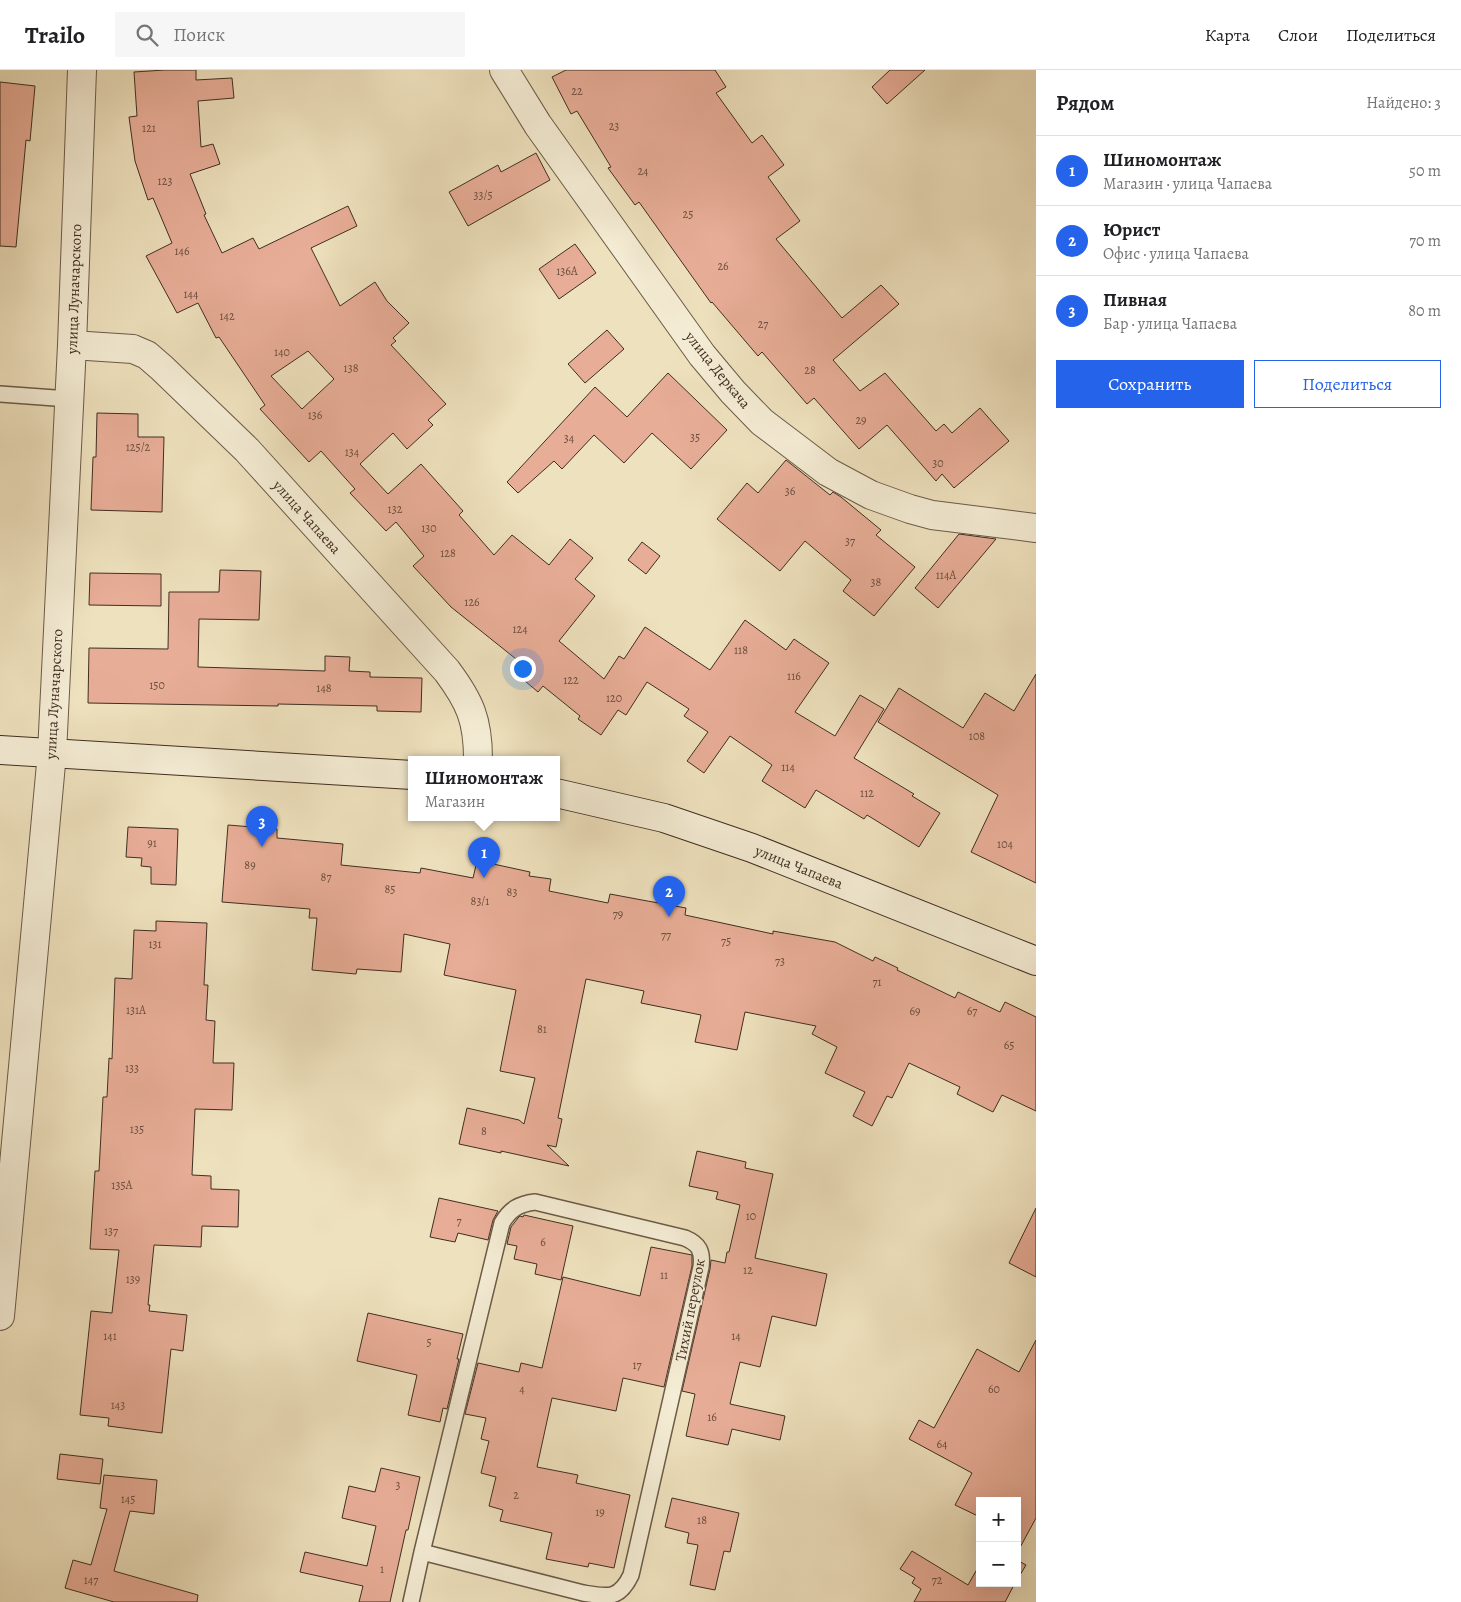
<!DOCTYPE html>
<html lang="ru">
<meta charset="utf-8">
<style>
body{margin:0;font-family:Alegreya,serif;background:#f6f6f6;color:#202124}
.controls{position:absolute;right:15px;bottom:15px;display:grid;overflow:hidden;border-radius:0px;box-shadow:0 5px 20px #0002}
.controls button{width:45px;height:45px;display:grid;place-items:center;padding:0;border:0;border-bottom:1px solid #e0e0e0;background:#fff;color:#202124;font:25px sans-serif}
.you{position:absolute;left:522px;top:598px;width:18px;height:18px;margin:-12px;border:4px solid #fff;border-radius:50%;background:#1a73e8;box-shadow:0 0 0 8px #1a73e833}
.badge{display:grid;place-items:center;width:32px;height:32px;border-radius:50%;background:#2563eb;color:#fff;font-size:16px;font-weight:700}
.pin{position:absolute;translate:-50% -41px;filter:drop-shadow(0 1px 2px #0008)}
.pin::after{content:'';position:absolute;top:26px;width:18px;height:15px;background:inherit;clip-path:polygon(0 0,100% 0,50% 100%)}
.popup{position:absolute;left:408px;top:686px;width:152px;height:65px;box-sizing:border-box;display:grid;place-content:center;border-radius:0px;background:#fff;filter:drop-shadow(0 1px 4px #0005);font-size:16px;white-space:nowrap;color:#757577}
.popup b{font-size:19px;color:#202124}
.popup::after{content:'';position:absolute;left:50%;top:100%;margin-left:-10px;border:10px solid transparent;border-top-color:#fff}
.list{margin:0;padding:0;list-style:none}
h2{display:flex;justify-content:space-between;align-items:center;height:65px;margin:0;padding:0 20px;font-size:21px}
h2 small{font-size:16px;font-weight:400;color:#757577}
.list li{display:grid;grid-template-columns:32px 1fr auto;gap:15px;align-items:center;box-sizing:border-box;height:70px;padding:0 20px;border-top:1px solid #e0e0e0}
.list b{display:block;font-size:19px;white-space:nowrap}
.list p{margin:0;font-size:16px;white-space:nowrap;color:#757577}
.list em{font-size:16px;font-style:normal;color:#757577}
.actions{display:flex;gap:10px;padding:15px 20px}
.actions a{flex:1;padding:11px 0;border:1px solid #2563eb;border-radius:0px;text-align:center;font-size:18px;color:#2563eb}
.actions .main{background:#2563eb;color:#fff}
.icon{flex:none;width:28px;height:28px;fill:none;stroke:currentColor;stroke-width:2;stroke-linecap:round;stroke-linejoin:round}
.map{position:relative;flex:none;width:1036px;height:1532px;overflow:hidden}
header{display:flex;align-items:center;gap:30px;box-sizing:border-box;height:70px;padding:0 25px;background:#fff;border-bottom:1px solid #e0e0e0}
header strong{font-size:24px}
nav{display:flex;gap:28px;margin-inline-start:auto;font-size:18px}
.search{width:350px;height:45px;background:#f6f6f6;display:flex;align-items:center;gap:12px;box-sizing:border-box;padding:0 18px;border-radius:0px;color:#757577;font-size:19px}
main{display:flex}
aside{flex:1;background:#fff}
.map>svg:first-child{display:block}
.building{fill:#e8ad97;stroke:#402e21;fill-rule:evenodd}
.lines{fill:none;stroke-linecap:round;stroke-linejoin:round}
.lane-casing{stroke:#6c5b48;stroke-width:18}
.street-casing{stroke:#6c5b48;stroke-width:30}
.secondary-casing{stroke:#402e21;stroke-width:30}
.lane{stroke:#f4ecd4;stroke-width:15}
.street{stroke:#f4ecd4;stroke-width:28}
.secondary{stroke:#f4ecd4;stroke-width:28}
.labels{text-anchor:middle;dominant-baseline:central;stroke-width:4;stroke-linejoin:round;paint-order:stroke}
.number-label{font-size:12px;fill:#6a4e3e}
.street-label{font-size:15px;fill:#402e21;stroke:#f4ecd4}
</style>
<header>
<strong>Trailo</strong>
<div class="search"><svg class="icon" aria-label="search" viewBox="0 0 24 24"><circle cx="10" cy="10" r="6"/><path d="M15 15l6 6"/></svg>Поиск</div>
<nav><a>Карта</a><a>Слои</a><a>Поделиться</a></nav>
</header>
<main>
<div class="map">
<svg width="1036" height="1532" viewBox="0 0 1036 1532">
<rect width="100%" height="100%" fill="#eee1bd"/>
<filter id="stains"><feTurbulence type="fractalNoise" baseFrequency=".004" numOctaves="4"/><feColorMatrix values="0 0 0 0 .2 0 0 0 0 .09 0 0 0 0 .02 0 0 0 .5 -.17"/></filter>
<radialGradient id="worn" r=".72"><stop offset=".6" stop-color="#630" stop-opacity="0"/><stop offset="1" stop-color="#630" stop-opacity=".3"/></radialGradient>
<!-- building -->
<path class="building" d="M165,0H196V10L232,8L234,28L198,31L201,77L213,74L220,94L190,104L206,144L204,145L222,183L253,168L259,179L348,136L357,156L311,178L340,236L375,212L387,231L409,253L393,268L396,271L391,275L446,334L428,350L433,355L407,379L393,363L360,394L388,424L421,394L463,441L459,445L494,485L512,465L549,495L570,469L593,488L575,509L595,526L559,571L604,609L619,586L624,589L645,557L710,600L745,550L786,580L794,569L829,593L795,642L835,666L860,625L884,639L854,688L914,724L912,726L940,743L919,777L867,745L864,749L816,720L805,738L762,711L772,695L730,666L704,703L687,691L708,662L684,646L689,639L647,612L626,645L618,640L601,665L578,649L580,646L543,616L538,622L519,606L526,597L451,537L413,496L424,486L396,452L386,461L350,423L355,419L321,381L309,392L260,339L265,335L219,267L216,268L198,233L177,243L146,186L172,173L153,128L148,130L135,91L129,47L137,46L134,2ZM308,281L334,309L302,339L271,306Z
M566,0H715L726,17L716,23L752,73L762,65L784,95L768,107L800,151L776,169L842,248L881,215L899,234L833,290L860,321L885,303L936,361L944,354L952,363L980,338L1009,371L954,418L942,404L936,411L887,355L859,379L814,328L807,334L762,282L758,286L712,232L711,233L639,132L635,135L608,98L611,97L577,41L571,44L552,7Z
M890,0H925L887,34L872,17Z
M0,12L35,16L30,71L26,70L16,177L0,176Z
M536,83L550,110L468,156L449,122L498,95L501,102Z
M575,174L596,203L559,229L539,199Z
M607,260L624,279L585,313L568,294Z
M668,303L727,360L691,399L652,363L624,393L594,365L562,399L554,391L518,423L507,412L595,317L627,347Z
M97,343L138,344V367H164L162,442L91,440L93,387H96Z
M786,390L830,425L833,422L841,427L881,460L876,465L915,497L874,546L843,521L851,510L805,471L780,501L717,449L747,413L758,423Z
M959,464L996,469L938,538L915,518Z
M642,472L660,486L646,504L628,490Z
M220,500L261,501L259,550L199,549L198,597L325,601V586L350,587L349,601L370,602V607L422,608L421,642L377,641V636L278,634V636L88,633L89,578L168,579L169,522H219Z
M90,503L161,504V536L89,535Z
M1036,604V813L971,782L998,725L878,652L899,618L963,658L985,623L1014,641Z
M228,755L277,759V768L343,774L341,795L420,803L421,798L473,808L477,791L498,795L530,802L529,806L551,809L549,821L608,833L610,824L642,830L686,838L685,845L773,864V861L835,872L873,891L875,887L898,898L897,900L955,928L958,922L1000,942L1005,932L1036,947V1041L1002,1025L993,1042L957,1024L960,1017L909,993L892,1028L887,1026L872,1056L853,1046L865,1022L825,1003L837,977L812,964L816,956L745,942L737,980L695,972L701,945L641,933L644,921L586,909L558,1048L562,1049L556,1077L547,1075L569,1096L501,1081V1083L459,1074L467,1038L519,1050L524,1054L535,1008L500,1001L516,920L444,905L450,874L404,864L401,902L357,899L356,904L312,900L317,848H309L310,839L222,832Z
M128,757L178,759L176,815L151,814V797L141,796L142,788L126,787Z
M156,851L207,853L204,915H208L206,950L215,951L213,993H234L232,1040L195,1039L192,1105L211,1106V1119L239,1120L238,1157L202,1156L201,1177L154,1175L148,1235H150L149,1241L187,1245L183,1281L171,1279L162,1363L108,1356L109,1348L80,1345L91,1241L112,1243L119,1180L90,1179L95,1101H99L103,1027H107L109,988L112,989L115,908L132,909L134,860L156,861Z
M697,1081L746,1092L745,1098L773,1104L755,1188L827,1204L816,1256L772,1246L760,1297L740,1292L730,1334L785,1346L780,1370L732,1359L728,1375L686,1366L695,1324L682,1321L710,1199L711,1190L725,1193L727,1182H729L740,1135L716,1129L718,1122L689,1116Z
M439,1128L498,1141L493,1150L488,1170L458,1163L455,1172L430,1167Z
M1036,1138V1207L1009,1193Z
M524,1145L573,1156L561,1210L535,1204L537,1194L514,1189L517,1176L507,1174L511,1157L518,1148L520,1146L523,1147Z
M651,1177L692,1185V1196L664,1317L623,1308L616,1341L552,1328L537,1397L578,1405L576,1413L630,1425L614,1498L589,1493L588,1497L546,1489L552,1463L500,1451L503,1440L489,1436L496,1407L481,1403L489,1371L481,1369L486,1348L465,1344L478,1293L519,1302L521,1293L542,1298L563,1207L640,1226Z
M368,1243L463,1264L457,1289H459L447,1339L443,1338L440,1352L408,1345L417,1305L357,1291Z
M1036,1270V1448L1017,1483V1431H980V1447L955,1435L972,1403L909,1369L919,1350L934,1358L977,1279L1019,1302Z
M60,1384L103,1389L100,1414L57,1409Z
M381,1398L420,1407L408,1460H406L390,1532H359L363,1516L300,1502L305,1482L367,1496L376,1456L342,1448L349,1416L375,1422Z
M104,1405L157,1410L154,1444L130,1441L114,1501L198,1525L197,1532H114L65,1518L73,1490L91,1495L107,1439L100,1438Z
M672,1428L739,1443L730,1482L724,1481L715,1520L690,1515L698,1475L687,1473L689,1463L665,1457Z
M912,1481L968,1515L980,1494V1513H1015L1005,1532H914L921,1519L912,1513L915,1508L900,1499Z
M1017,1490L1026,1495L1017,1510Z"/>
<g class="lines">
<!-- lane casing -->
<g class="lane-casing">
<path id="lane" d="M0,324L69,329
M411,1532L422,1482L502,1153C510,1139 519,1134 535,1132L685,1168C699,1174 703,1181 701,1197L631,1505C619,1530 608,1527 583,1523L422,1482"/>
</g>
<!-- street casing -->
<g class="street-casing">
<path id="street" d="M504,0L538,55L702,285L733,322L762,352L828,402L871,425L910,439L932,445L1036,458
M72,275L133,279L147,285L162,298L247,380L447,601C470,632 478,650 478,689
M0,1246L52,683L72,275L82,0"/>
</g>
<!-- secondary casing -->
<g class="secondary-casing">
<path id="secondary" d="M0,680L412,705
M556,723L664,748L752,778L1036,891"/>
</g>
<!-- lane -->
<use href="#lane" class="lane"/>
<!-- street -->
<use href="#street" class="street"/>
<!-- secondary -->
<use href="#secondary" class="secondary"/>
</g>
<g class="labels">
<!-- number labels -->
<g class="number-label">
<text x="577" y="21">22</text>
<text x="614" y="56">23</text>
<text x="149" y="58">121</text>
<text x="643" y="101">24</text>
<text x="165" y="111">123</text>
<text x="483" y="125">33/5</text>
<text x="688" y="144">25</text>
<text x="182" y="181">146</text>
<text x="723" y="196">26</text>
<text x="567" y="201">136А</text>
<text x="191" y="224">144</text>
<text x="227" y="246">142</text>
<text x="763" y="254">27</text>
<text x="282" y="282">140</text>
<text x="351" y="298">138</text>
<text x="810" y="300">28</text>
<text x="315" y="345">136</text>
<text x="861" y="350">29</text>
<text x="695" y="367">35</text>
<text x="569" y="368">34</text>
<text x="138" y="377">125/2</text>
<text x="352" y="382">134</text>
<text x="938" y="393">30</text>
<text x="790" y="421">36</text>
<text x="395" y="439">132</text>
<text x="429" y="458">130</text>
<text x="850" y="471">37</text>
<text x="448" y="483">128</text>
<text x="946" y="505">114А</text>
<text x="876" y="512">38</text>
<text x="472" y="532">126</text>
<text x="520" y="559">124</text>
<text x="741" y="580">118</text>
<text x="794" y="606">116</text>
<text x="571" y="610">122</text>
<text x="157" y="615">150</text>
<text x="324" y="618">148</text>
<text x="614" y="628">120</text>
<text x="977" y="666">108</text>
<text x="788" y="697">114</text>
<text x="867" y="723">112</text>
<text x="152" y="773">91</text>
<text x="1005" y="774">104</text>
<text x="250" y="795">89</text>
<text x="326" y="807">87</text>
<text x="390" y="819">85</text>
<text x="512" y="822">83</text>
<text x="480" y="831">83/1</text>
<text x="618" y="844">79</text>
<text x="666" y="865">77</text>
<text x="726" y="871">75</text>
<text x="155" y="874">131</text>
<text x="780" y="891">73</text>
<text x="877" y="912">71</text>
<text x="136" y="940">131А</text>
<text x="915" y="941">69</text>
<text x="972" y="941">67</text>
<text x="542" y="959">81</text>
<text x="1009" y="975">65</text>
<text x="132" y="998">133</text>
<text x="137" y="1059">135</text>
<text x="484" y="1061">8</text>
<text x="122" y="1115">135А</text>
<text x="751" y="1146">10</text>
<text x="459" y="1151">7</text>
<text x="111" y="1161">137</text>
<text x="543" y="1172">6</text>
<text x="748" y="1200">12</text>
<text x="664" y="1205">11</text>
<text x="133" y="1209">139</text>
<text x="110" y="1266">141</text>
<text x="736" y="1266">14</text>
<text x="429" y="1272">5</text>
<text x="637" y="1295">17</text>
<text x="522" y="1319">4</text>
<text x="994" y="1319">60</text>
<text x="118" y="1335">143</text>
<text x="712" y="1347">16</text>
<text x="942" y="1374">64</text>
<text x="398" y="1415">3</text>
<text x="516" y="1425">2</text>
<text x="128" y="1429">145</text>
<text x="600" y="1442">19</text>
<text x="702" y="1450">18</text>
<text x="382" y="1499">1</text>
<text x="91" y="1510">147</text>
<text x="937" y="1510">72</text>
</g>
<!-- street labels -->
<g class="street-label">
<text transform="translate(74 219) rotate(-88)">улица Луначарского</text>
<text transform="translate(718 300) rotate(51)">улица Деркача</text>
<text transform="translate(307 447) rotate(48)">улица Чапаева</text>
<text transform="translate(54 624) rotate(-87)">улица Луначарского</text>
<text transform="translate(799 797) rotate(22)">улица Чапаева</text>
<text transform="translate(690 1240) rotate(-79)">Тихий переулок</text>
</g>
</g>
<rect width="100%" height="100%" filter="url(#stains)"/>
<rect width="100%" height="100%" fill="url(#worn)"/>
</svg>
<div class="controls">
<button>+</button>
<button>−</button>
</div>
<div class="you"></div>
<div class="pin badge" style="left:484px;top:808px">1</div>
<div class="popup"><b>Шиномонтаж</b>Магазин</div>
<div class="pin badge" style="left:669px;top:847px">2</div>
<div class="pin badge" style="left:262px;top:777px">3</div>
</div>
<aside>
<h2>Рядом<small>Найдено: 3</small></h2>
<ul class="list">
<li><span class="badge">1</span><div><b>Шиномонтаж</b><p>Магазин · улица Чапаева</p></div><em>50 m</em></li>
<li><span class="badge">2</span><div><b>Юрист</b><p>Офис · улица Чапаева</p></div><em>70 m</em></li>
<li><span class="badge">3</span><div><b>Пивная</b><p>Бар · улица Чапаева</p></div><em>80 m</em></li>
</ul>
<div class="actions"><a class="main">Сохранить</a><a>Поделиться</a></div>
</aside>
</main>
